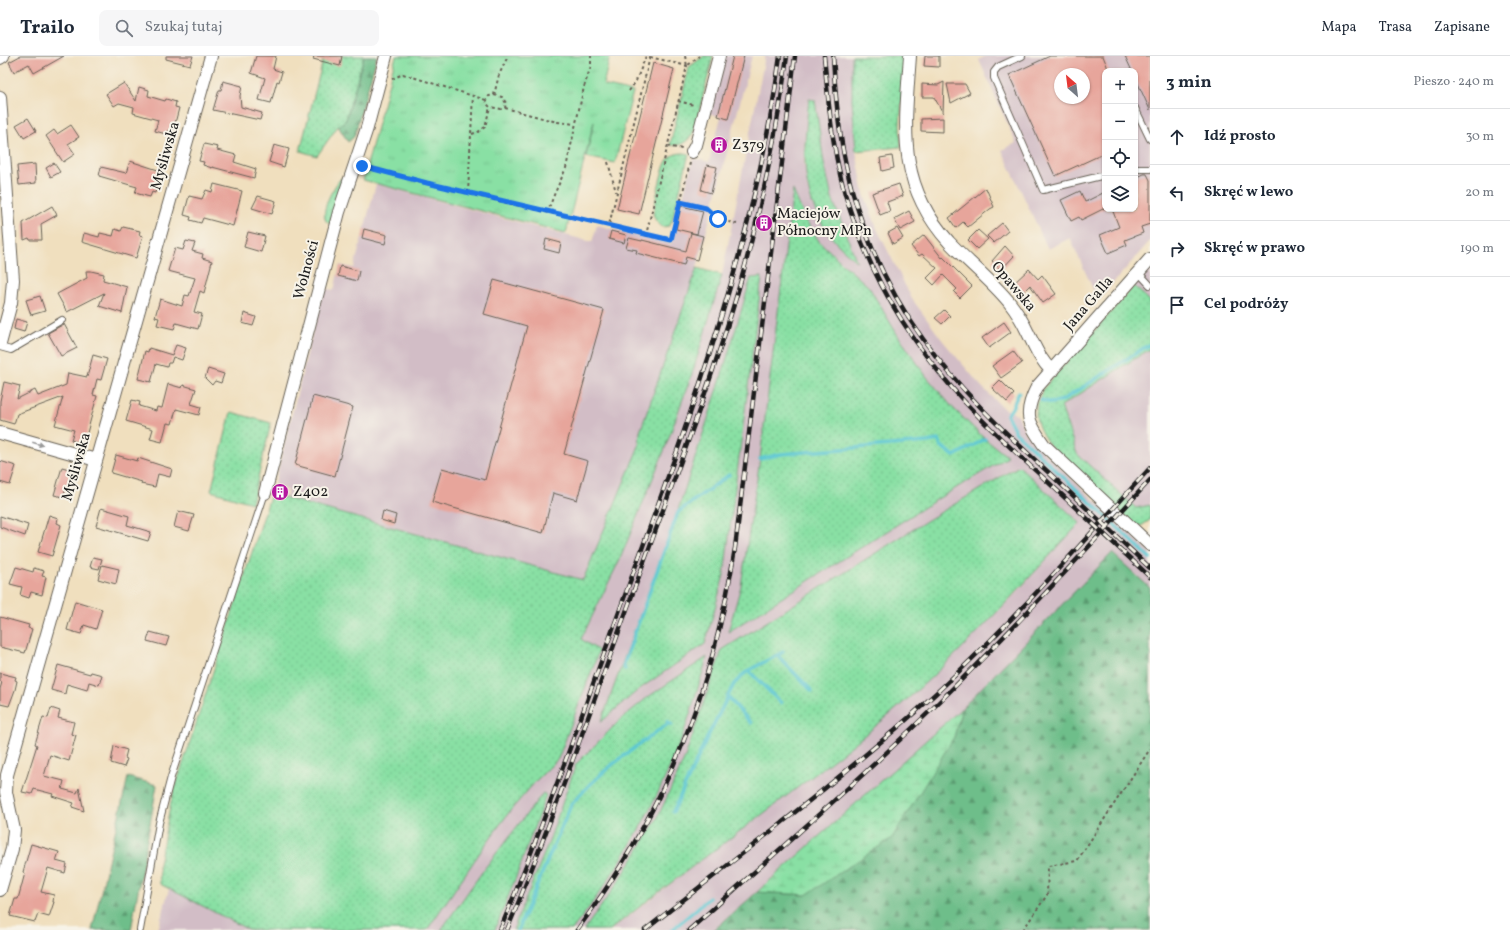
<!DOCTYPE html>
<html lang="pl">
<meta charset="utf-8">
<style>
body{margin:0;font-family:Vollkorn,serif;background:#f6f6f7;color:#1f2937}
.controls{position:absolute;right:12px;top:12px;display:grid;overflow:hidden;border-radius:8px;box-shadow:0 1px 3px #0004}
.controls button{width:36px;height:36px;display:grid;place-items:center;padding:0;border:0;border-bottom:1px solid #e0e1e3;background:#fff;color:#1f2937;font:20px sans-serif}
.compass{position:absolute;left:1054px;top:12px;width:36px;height:36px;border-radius:50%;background:#fff;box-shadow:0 1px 3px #0004;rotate:332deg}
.stop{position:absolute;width:12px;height:12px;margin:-9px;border:3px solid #1a73e8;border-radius:50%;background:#fff}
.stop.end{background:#1a73e8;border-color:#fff;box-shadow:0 1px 4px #0008}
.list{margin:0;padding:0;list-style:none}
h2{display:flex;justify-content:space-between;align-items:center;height:52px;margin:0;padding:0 16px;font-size:17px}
h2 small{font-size:13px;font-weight:400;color:#747a83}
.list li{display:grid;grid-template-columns:26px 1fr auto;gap:12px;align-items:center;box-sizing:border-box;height:56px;padding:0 16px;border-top:1px solid #e0e1e3}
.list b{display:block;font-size:15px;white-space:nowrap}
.list em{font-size:13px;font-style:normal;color:#747a83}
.icon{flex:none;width:22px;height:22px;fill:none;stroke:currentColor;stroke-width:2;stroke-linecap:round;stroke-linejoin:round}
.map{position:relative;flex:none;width:1150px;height:874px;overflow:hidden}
header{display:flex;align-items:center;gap:24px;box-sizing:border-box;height:56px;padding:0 20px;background:#fff;border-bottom:1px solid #e0e1e3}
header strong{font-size:19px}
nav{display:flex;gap:22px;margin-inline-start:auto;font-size:14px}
.search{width:280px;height:36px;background:#f6f6f7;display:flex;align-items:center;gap:10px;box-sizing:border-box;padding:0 14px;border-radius:8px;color:#747a83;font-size:15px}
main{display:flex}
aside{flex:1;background:#fff}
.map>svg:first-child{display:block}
.industrial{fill:#d2bdc6;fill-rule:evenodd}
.grass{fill:url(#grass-dots);stroke:#527e60}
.forest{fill:url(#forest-firs);stroke:#456d53}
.wetland{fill:url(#wetland-marsh);stroke:#527e60}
.park{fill:url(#park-tufts);stroke:#527e60}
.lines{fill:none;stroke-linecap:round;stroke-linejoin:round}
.stream{stroke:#5bc7d3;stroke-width:3.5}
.building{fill:#e7a59b;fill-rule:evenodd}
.service-casing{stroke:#666055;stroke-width:8}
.minor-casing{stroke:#666055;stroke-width:14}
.path{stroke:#666055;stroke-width:2;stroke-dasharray:3 3;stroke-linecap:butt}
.service{stroke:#fff;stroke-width:6}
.minor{stroke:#fff;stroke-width:12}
.rail-casing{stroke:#1c1c1c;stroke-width:4.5}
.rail{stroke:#f7f3e8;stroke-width:3;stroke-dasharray:9;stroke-linecap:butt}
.oneway{fill:#999}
.route{stroke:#1a73e8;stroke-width:5}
.labels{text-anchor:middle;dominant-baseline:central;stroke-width:4;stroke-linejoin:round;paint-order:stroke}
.poi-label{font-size:15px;fill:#1c1c1c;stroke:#f7f3e8;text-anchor:start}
.street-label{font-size:15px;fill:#1c1c1c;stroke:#f7f3e8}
</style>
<header>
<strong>Trailo</strong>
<div class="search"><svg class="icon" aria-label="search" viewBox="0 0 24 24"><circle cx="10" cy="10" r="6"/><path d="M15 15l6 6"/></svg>Szukaj tutaj</div>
<nav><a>Mapa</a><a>Trasa</a><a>Zapisane</a></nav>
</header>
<main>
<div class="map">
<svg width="1150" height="874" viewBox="0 0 1150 874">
<defs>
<pattern id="grass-dots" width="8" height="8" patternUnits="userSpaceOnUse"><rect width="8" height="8" fill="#89e0a4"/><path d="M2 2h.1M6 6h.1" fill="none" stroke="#76c08d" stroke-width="1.8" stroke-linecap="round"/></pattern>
<pattern id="forest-firs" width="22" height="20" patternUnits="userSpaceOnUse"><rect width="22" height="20" fill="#6ebe8a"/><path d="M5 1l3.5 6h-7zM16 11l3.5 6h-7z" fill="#5a9a70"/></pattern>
<pattern id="wetland-marsh" width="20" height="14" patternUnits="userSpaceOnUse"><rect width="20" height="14" fill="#89e0a4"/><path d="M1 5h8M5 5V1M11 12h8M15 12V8" fill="none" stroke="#76c08d"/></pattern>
<pattern id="park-tufts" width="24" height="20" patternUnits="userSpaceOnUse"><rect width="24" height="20" fill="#89e0a4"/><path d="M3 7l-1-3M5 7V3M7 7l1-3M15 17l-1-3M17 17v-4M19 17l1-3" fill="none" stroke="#76c08d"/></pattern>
</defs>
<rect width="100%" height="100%" fill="#f7f3e8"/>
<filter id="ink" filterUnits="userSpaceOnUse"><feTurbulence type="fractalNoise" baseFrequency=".025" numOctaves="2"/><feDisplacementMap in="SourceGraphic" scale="8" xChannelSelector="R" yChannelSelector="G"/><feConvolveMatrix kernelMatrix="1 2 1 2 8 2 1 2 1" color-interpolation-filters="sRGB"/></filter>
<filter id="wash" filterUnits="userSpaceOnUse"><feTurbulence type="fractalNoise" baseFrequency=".012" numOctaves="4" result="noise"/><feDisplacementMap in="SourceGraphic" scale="16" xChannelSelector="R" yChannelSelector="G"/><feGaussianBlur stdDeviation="0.9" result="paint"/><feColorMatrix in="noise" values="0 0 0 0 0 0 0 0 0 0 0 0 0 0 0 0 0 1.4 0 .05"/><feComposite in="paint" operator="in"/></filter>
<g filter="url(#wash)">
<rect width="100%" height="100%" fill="#f0dfbe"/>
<!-- industrial -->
<path class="industrial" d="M722,0H752L697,212L640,376L639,390L583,524L286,442L288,434L274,430L322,238L328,233L334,234L340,209L354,212L376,128L592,186L597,169L671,188L693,102L709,106L721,61L708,57Z
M765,0H852V45L856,95L864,138L878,175L912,243L943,285L981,330L1003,352L1018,359L1025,376L1033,386L1150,496V532L1112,497L962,652L714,874H611L889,659L952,602L1017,536L1079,468L1018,410L928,464L722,594L684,704L656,765L621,822L584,874H572L608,824L632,786L651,751L684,675L707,601L621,663L576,708L548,788L513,874H495L516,821L545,739L518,769L458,849L442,874H427L485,789L510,755L535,726L558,703L581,583L620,503L664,395L693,315L722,219ZM809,43L815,44L824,107L832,142L856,205L840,191L829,178L817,160L808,134L804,107L805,78ZM793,135L806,165L819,185L843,208L897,278L926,320L953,352L985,383L1008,401L936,444L728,575L741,530L760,403ZM762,221L724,519L705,588L638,634L601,665L677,457L717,335L751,222Z
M986,0H1150V185L1098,244L1070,182L1048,193L1002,94L1016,87L979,4ZM1105,15H1135V153H1105ZM1060,18H1084V42H1060Z
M1150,211V245L1134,230Z
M1150,293V449L1136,452L1077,398L1061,349Z
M169,833L249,874H158Z"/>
<!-- grass -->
<path class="grass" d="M324,0H364L346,64L338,70L317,100L300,95Z
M704,0H713L712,5L694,75C689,85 681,91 670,89L689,11Z
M852,0H905L900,69L901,91L856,95L852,45Z
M809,43L815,44L824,107L832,142L857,206C847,197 837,189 829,178C798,137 804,90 809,43Z
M684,97L689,98L672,165L669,170L662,171L656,165L653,158C656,145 661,111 669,102C673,98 679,97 684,97Z
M342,121V122L330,168L326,165C320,153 334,130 342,121Z
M793,134L806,165L819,185L843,208L869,231L897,278L926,320L953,352L985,383L1008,401L936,444L728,576L741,530L760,403Z
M697,212L722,219L693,315L664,395L620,503L581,583L599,595L558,703L535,726L510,755L485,789L427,874H249L160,828L159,808L172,741L271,438L583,524L639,390L640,376Z
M762,221L724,519L705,588L638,634L601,666L677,457L717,335L751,222Z
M1134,230L1150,245V293L1061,350L1077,398L1136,452L1150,449V464L1141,470L1134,468L1050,390C1035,369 1031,356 1044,332Z
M231,356L271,367L252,447L211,435Z
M1019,410L1080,467C1018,534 957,602 888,660C798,735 702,801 610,874H584L621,822L656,765L684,704L722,594L928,464Z
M707,601C700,625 693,649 685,673C659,745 619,814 572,874H513L548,788L576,708L621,663L648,641Z
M543,737L546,739L516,821L495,874H441L485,812Z"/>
<!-- forest -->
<path class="forest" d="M364,0H377L354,81L348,86L338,70L346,64Z
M1112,497L1150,532V874H714L757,836L806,839L954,681L962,652Z
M128,721L157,729L131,874H92Z"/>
<!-- wetland -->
<path class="wetland" d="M962,652L954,681L892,782L806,839L757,836Z"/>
<!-- park -->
<path class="park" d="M396,0H610L603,29L633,36L615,107L586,101L594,66L566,177L363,124Z"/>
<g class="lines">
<!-- stream -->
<path class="stream" d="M1019,336L1012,352L1007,359L1016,377L1150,502
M1041,344L1052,347L1063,344L1150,288
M760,403L781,398L927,386L938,384L941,390L954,400L985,383
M777,599L812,635
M625,613L623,610L678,456L729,419
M749,615L781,647
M727,640L751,667
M667,665L672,669
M673,756L706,684L734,628L744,618L753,612L783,596
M518,874L571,749C599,715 633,693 669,667
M672,874L709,842"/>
</g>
<g id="blocks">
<!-- building -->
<path class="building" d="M20,0H64L34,17L29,8L14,16L9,6Z
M166,0H193L190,9L166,3Z
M256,0H276L273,13L282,16L279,26L277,25L271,47L259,44L265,22L251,17Z
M314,0H342L340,10L313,3Z
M733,0H744L728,63L718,60Z
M925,0H939V11L924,10Z
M1050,0H1103L1109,15H1105V97L1055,120L1009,19ZM1060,18H1084V42H1060Z
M1125,0H1150V54L1135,21V15H1132Z
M653,7L674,13L639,158L617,153Z
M223,25L242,30L240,40L241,51L262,57L260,64L213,54L219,34H221Z
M944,26L943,57L934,41H922V28L938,29Z
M124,27L136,45L139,31L149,34L148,40L165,45L166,43L176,46L175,51L179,52L173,75L168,74L166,78L155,75L158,64L133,57L134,51L119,47L114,50L106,38Z
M947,28H965L970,37L951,47Z
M28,62L36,75L24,82L16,69Z
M943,62V76L921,75V63Z
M71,69L79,81L68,88L75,98L63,106L46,80L54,74L57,78Z
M715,83L726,86L723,96L713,93Z
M204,88L218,91L217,94L236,99L234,106L256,113L254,122L212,111V112L203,109L204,106L199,105Z
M274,89L289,93L284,111L269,106Z
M892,100L894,112L882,115L880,102Z
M130,105L161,115L155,137L152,136L150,141L135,137L137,131L99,120L101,111L126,117Z
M54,107L60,116L51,121L46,112Z
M35,108L36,127L19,129L17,110Z
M707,109L717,111L711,137L701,134Z
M1144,118H1147L1150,124V168L1141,171L1143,177L1125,184L1127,189L1108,197L1100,179L1119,171L1112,153H1135V122Z
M214,128L242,135L233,170L203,162L201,167L190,164L191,161L184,159L189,140L202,143L206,134L212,136Z
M899,128L903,140L887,146L890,155L880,159L872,137Z
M986,132L994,151L990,153L968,171L963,166L956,172L949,162Z
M1080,135L1085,146L1105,136V152L1081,164L1079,161L1071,165L1061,144Z
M258,140L276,145L272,158L252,152Z
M52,150L57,159L41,168L42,184H30L29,182L24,184L23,167Z
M681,150L703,155L697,178L676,173Z
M909,155L915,166L900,174L894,163Z
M1002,167L1008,175L994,187L987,180Z
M123,171L140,175L139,179L143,180L136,202L82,186L84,177L99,181L100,177L113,180L115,173L121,175Z
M897,172L903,182L893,188L888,177Z
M364,173L387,179L385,188L362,182Z
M978,174L988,183L977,193L968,184Z
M611,175L626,179L624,187L609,183Z
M248,176L265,180L261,196L244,191Z
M691,177L703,180L697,204L686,201L684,209L636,197L637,194L626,192L629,182L642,185V184L686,195Z
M924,179L942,202L943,201L972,230L960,242L954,236L957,233L943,219L934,229L927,222L937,212L922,198L919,200L911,190Z
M546,183L561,187L559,197L544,193Z
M186,185L195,187L192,195L203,198L202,202L212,205L204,237L200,235L194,256L202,258L198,273L176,267L174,273L157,269L159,262L155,261L160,243L182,250L185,239L189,240L195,222L168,215L175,192L183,194Z
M1005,190L1014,200L1001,214L992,205Z
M340,210L359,215L357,225L338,220Z
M1029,213L1038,223L1042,219L1056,238L1043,247L1030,229L1021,238L1013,228Z
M86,215H91L104,218L103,224L127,231L122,257L99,250L104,237L67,256L57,238L87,222Z
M494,224L604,254L564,398L588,405L577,444L553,437L543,477L432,446L442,412L485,424L490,405L527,270L484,258Z
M40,240L45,255L31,259L26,244Z
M944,254L950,260L942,268L935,262Z
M244,257L256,261L253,270L242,267Z
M16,263L27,266L24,276L14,273Z
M1004,266L1011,276L989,292L982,282Z
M64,268L77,292L61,300L48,277Z
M176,289L186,292L182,304L173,301L171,307H168L167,311L156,308L151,326L138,323L145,295L148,296L149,292L172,299Z
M1013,295L1022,307L1001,322L992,310Z
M93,299L107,303L101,324L97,323L93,339L97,340L84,388L71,384L74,374L55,369L63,341L17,358L14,368L0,364V345L4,326L20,330L17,343L35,334L38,340L66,329L68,317L87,321Z
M208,313L224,318L221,327L215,325L212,329L205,322Z
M1000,324L1014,338L1007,346L992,332Z
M168,328L182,332L183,329L196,333L191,348L201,351L199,359L176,353L172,368L167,367L162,386L150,383L153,373L126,365L132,344L140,346L139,350L156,355L157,351L162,352Z
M313,340L353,351L335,420L295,409Z
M116,399L137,405L138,402L172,413L170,421L158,418L155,431L141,428L142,426L111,417Z
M0,405L16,410L10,429L0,426Z
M62,411L76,415L71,434L66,433L63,441L54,439Z
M101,452L129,460L127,469L151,476L148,485L96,470Z
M178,455L194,459L189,475L174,471Z
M383,455L396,459L394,468L381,464Z
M49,459L58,462L57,467L61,469L52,500L38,496Z
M0,460L28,469L25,480L0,471Z
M93,501L102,503L99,513L90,511Z
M102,509L119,513L116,528L98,523Z
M16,511L33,516L34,512L44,515L42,520L46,521L42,539L31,536L29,542L20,539L22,531L10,528Z
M75,545L102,553L96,573L84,569L81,578L67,574Z
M0,561L29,569L28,572L32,573L25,597L0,591Z
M150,576L169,581L166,590L147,585Z
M58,609L90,618L91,616L102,619L99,629L89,626L87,634L67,628L65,638L51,634Z
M0,617L16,621L15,624L17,625L15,634L9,650L0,648V633L2,626L0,625Z
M51,652L60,655L58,662L74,666L71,678L76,679L69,705L50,699L44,720L64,725L62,733L77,737L79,732L84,755L72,751L74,747L52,740L53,738L34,733L32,738L22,736L37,689L35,688L43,661L48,662Z
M114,690L127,694L125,702L127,703L124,711L111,707Z
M31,788L59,796L56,805L67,808L65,817L48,812L41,836L54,839L53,846H54L49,861L38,858L35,866L10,860L15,843H18L25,817L23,816Z"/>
</g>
</g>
<g filter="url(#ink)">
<use href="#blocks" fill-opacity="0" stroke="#666055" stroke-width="1"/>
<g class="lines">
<!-- service casing -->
<g class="service-casing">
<path id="service" d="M1022,0L998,11L994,16V22L1043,134L1105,119
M1135,52L1150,83
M1135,113H1150
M1138,216L1150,229
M0,291L11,294L62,264
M140,874L159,767L171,721L265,437"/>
</g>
<!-- minor casing -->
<g class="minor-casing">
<path id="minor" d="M910,0C905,72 896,127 949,186C968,206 991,224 1009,246C1016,255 1023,266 1028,277C1035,291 1040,304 1052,315
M0,2L3,0
M0,41L13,224L11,247L0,288
M692,96L696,89L719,0
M1150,203L1037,331C1023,358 1028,366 1044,389L1150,489
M0,377L96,404
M265,437L339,156L367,72L386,0
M0,834L12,793L14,774L6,736L7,719L211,0"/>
</g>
<!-- path -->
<path class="path" d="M685,0L687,10L699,0
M650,1L687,10L646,179L609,169Z
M392,23L403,18L486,44
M629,35L636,25L646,0
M494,39L502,41L506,47L505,52L501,53L490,51L487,48L486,44L489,40Z
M494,39L499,19L508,0
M678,45L694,49
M505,52L557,66L575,68
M472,78L478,76L485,71L490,51
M667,90L682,93
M608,106L616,136
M365,110C446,133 527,152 609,169
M468,137L473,39
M680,146L706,152L717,163L737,168
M547,157L554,139L566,112L584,31L591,10V0
M646,179L671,184L690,107
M1023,874L1047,839L1048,810L1077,805L1150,693"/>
<!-- service -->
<use href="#service" class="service"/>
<!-- minor -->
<use href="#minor" class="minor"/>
<!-- rail casing -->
<g class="rail-casing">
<path id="rail" d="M824,0C829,52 833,104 850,154C871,220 908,281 953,333C982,366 1015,396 1047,425C1081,457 1116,489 1150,521
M833,0C836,51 841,102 857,151C872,198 894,243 923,283C958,332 1002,374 1047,415C1081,447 1116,480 1150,512
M500,874C548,759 588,640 631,523C693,353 756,181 780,0
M507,874C555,759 595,640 638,523C672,428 709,333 738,235C760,158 777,79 787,0
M577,874C664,757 713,636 735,492L795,0
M645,874C742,797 842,723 934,639C1011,568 1080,489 1150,412
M689,874C770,802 853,730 931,654C1007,580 1079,502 1150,424"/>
</g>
<!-- rail -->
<use href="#rail" class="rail"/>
</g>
<!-- one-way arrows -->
<defs><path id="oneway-solid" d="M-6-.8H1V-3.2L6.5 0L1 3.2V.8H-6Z"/></defs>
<use class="oneway" href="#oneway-solid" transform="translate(38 388) rotate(16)"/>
</g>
<g class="lines" filter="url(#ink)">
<!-- route -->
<path class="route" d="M362,110L427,127L671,184L680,146L706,152L718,163"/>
</g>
<!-- icons -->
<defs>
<g id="building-disc" transform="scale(0.9)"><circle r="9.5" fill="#b5179e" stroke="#f7f3e8"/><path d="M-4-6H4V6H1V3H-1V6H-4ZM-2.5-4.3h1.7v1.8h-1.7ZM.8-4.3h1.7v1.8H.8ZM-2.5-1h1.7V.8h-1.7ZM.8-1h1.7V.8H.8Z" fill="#fff"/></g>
</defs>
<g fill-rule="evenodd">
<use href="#building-disc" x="719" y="89"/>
<use href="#building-disc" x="764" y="167"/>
<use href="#building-disc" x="280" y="436"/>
</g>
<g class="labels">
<!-- poi labels -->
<g class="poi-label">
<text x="732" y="89">Z379</text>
<text x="777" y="158">Maciejów<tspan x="777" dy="17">Północny MPn</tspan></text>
<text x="293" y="436">Z402</text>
</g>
<!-- street labels -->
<g class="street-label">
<text transform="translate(166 100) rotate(-74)">Myśliwska</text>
<text transform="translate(307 214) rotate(-75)">Wolności</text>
<text transform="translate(1013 231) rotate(50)">Opawska</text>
<text transform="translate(1089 248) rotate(-49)">Jana Galla</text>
<text transform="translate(77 411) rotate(-74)">Myśliwska</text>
</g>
</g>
</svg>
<div class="controls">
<button>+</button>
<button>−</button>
<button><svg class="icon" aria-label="locate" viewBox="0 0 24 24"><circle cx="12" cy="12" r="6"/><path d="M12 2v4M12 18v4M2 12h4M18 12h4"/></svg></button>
<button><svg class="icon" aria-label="layers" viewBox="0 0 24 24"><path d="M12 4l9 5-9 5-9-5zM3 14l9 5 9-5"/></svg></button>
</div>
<svg class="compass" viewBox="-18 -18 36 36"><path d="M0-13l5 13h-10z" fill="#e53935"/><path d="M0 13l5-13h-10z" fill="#747a83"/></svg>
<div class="stop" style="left:718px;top:163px"></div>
<div class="stop end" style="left:362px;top:110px"></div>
</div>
<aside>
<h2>3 min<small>Pieszo · 240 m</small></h2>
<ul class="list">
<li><svg class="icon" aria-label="ahead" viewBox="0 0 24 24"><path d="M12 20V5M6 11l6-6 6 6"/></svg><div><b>Idź prosto</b></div><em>30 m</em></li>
<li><svg class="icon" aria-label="left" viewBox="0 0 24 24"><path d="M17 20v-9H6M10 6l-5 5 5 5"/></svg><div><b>Skręć w lewo</b></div><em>20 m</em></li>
<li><svg class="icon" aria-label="right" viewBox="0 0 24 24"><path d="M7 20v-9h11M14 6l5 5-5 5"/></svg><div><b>Skręć w prawo</b></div><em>190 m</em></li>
<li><svg class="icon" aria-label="arrive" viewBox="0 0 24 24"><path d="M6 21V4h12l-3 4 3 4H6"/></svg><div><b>Cel podróży</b></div></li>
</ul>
</aside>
</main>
